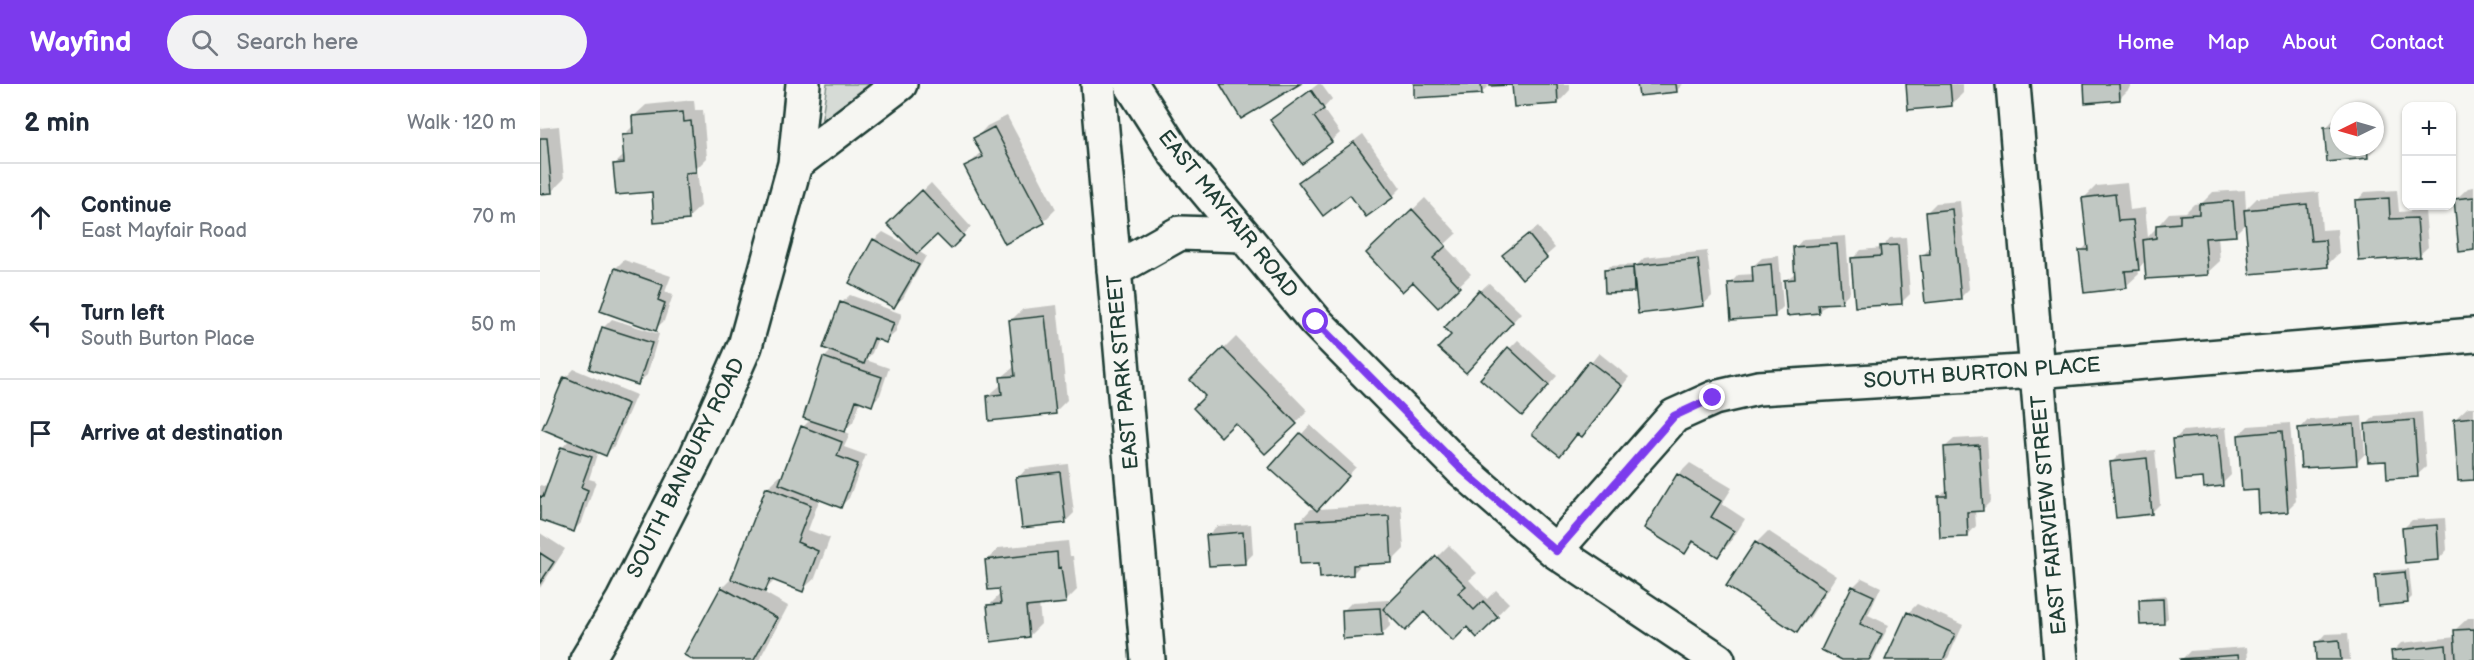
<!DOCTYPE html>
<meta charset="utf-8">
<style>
body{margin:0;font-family:"Balsamiq Sans",sans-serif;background:#f2f2f3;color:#1f2937}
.controls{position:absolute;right:18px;top:18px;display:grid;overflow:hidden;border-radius:12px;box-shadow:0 2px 4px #0004}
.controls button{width:54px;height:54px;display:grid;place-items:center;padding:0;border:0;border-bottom:2px solid #e0e1e3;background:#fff;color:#1f2937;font:30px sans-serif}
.compass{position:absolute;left:1790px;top:18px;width:54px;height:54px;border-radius:50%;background:#fff;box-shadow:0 2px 4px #0004;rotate:265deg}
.stop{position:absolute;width:18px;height:18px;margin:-14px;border:4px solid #7c3aed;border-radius:50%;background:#fff}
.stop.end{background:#7c3aed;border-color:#fff;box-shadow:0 2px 6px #0008}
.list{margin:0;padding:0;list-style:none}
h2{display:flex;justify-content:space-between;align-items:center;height:78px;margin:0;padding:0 24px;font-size:26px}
h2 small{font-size:20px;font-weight:400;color:#747a83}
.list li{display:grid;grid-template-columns:39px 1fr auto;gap:18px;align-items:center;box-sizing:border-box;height:108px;padding:0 24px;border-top:2px solid #e0e1e3}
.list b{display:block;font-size:22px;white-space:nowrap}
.list p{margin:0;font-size:20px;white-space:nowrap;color:#747a83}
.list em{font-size:20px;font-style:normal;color:#747a83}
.icon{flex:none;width:33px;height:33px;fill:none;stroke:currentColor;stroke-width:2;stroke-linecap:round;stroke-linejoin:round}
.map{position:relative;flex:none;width:1934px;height:576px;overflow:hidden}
header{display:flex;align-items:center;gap:36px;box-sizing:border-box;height:84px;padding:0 30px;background:#7c3aed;color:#fff}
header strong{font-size:28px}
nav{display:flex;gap:33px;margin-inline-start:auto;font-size:21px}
.search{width:420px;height:54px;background:#f2f2f3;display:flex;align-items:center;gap:15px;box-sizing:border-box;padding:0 21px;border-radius:33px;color:#747a83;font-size:22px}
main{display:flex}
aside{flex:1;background:#fff}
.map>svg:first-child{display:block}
.green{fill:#d6dbd6;stroke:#7a8c85;stroke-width:1.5}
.shadow{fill:#0003}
.building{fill:#c1c8c3;stroke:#1f3d34;stroke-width:1.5}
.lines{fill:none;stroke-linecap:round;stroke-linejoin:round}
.minor-casing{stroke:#1f3d34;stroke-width:38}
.minor{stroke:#f6f6f2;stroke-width:33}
.route{stroke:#7c3aed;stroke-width:8}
.labels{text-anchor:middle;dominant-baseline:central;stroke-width:5;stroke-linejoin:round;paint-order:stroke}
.street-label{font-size:21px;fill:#1f3d34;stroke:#f6f6f2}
</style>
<header>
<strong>Wayfind</strong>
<div class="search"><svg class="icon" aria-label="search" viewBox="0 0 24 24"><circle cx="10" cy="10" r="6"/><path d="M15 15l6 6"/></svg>Search here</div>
<nav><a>Home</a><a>Map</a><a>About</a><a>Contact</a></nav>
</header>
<main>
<aside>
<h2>2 min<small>Walk · 120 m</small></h2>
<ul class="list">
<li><svg class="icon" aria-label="ahead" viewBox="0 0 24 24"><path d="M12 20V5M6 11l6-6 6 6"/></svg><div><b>Continue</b><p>East Mayfair Road</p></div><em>70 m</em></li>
<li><svg class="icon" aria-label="left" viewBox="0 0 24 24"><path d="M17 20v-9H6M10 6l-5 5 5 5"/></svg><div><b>Turn left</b><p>South Burton Place</p></div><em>50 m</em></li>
<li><svg class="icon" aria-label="arrive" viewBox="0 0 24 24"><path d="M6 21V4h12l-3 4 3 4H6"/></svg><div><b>Arrive at destination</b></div></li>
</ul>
</aside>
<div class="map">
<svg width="1934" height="576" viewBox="0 0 1934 576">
<rect width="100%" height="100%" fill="#f6f6f2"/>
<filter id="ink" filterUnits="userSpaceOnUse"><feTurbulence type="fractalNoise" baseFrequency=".0167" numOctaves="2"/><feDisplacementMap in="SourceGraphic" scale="12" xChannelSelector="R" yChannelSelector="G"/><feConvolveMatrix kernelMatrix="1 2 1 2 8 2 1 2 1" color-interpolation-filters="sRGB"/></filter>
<g filter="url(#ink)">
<!-- green -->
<path class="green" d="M287,0H340L281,40Z"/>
<!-- shadow -->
<path class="shadow" d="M778,0H781L792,15L783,25L800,49L791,57L732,36Z
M875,0H950L941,9Z
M974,0H1030V6L1018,19Z
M1099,0H1143L1137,6Z
M1368,0H1423V9L1411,21Z
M1545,0H1591V3L1579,15Z
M154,16L155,26H163L167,74L157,84L161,122L148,134L113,106L75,80L85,70L83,52L94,41L93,33L106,21Z
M467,32L516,125L504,137L426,83L442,68L435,55L447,42Z
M1794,35H1799V63H1835V53L1836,64L1827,73L1788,76L1786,44Z
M19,42L24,95L12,107L0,108V44Z
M823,50L861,104L853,112L811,109L760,98Z
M391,99L431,143L411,163L397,148L378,167L386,172L363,214L354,222L334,156L343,148L371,163L349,140Z
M1587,99L1590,126L1605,124L1608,153L1629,129L1646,128L1654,120L1662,119L1673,108L1705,106L1706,125L1717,114L1779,108L1782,146L1797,145L1799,169L1787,181L1706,139L1695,150L1678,151L1680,177L1667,189L1606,176L1598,185L1599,190L1586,202L1541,167L1549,159L1544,114L1556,102Z
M1934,103V165L1915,116L1928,104Z
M1857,106L1859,128L1885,126L1888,163L1879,171L1817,117L1825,108Z
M885,114L917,149L904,161L931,190L898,222L840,157Z
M1420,117L1429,205L1420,214L1382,172L1391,163L1387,128L1396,119Z
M998,143L1015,164L982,193L973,162Z
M1306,152L1310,208L1301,217L1287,219L1278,228L1245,197L1256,188L1255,164L1263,155Z
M1366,153L1370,210L1362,218L1312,175L1321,166L1342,164L1350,154Z
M1167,167L1172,212L1163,221L1097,203L1093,206L1065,187L1069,182L1097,181L1104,174Z
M1239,172L1243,223L1234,232L1190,200L1198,191L1214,190L1213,182L1222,174Z
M84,176L131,192L125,208L133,211L124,237L115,245L76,184Z
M949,199L981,229L935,279L913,250L940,207Z
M310,211L362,230L355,249L346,257L338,254L332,269L326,276L349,284L340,311L331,320L321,316L313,338L304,347L310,350L304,363L326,371L309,414L301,422L280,414L268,446L290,454L275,494L262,506L235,496L223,508L248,522L219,576H156L182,504L193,493L227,404L240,392L243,393L263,343L271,335L265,333L285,273L292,266L301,219Z
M517,221L527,316L515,328L448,312L462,300L461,294L475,282L470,237L483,225Z
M72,235L119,250L107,291L98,299L63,244Z
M696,253L768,327L725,368L653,296Z
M978,256L1017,292L990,322L969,265Z
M1059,269L1089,293L1051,343L1042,351L1038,349L1020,370L994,350Z
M34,285L96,311L74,362L66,370L58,367L49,395L56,397L42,438L34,446L0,435V401L7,403L22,364L30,355L25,294Z
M1928,323H1934V395L1915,335Z
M1882,328L1886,383L1877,391L1847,376L1827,340L1835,332Z
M1822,332L1825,370L1816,379L1760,345L1768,336Z
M1750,339L1756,417L1747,426L1719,404L1699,351L1708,342Z
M770,341L816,383L778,425L861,420L864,465L851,478L823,479L812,490L781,477L759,438L771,425H777L731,384Z
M1686,343L1691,391L1682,400L1664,392L1634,356L1643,347Z
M1447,353L1451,417L1442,426H1435L1436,442L1428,451L1399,413L1408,404L1405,363L1414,355Z
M1615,366L1620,420L1612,428L1572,378L1580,370Z
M1150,379L1192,404L1182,420L1205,435L1190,459L1178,471L1156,457L1145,468L1138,391Z
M528,380L534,429L525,438L478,394L486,385Z
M1905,434L1907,466L1899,475L1864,444L1872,436Z
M711,440L713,470L704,479L668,451L677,442Z
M1228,447L1297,492L1269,535L1257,547L1216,459Z
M0,449L25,465L0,504Z
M528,457L530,472H533L537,506L525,518L499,520L501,540L489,552L449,522L461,509L447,476L459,464Z
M909,461L937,489L929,496L947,515L956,506L969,519L937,552L927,541L884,526L849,529L850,542L841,551L803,527L812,518L849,516V521Z
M1869,485L1872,513L1868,517L1836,492L1841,487Z
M1322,494L1341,503L1328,531L1349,541L1332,576H1304L1283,565L1314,502Z
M1626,511L1628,534L1623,538L1600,517L1605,513Z
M1377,520L1423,541L1407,576H1346L1368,529Z
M1928,534H1934V576H1853V567L1861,559L1916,553L1915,546Z
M1808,549L1810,576H1778L1777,559L1785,550Z
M1707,563L1708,576H1641L1650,567Z"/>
<!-- building -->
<path class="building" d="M680,0H760L701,35Z
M874,0H941L942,10L874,14Z
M950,0H1017L1018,20L974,23L972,1L950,2Z
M1097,0H1136L1137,8L1099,12Z
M1366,0H1410L1412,22L1368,26Z
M1544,0H1579L1580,16L1545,19Z
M771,6L784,25L774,33L792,58L762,80L730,36Z
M143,28L144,38L151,37L156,88L145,89L149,136L114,139L112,108L76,111L73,80L84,79L82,51L93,50L92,32Z
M1799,42V63H1827L1828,74L1787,78L1784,43Z
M454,43L505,139L465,160L424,82L443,73L433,54Z
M0,54H7L12,109L0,110Z
M814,58L854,113L826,133L810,111L783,132L758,98Z
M382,106L424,152L411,165L397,151L377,170L347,140Z
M1575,110L1578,137L1593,136L1599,186L1585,187L1587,204L1544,209L1539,166H1548L1542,114Z
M1934,113V166L1919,168L1914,115Z
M1849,114L1850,135L1877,134L1880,173L1819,177L1815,116Z
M1693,117L1696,152L1665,154L1668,191L1606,195L1603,156L1616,154V141L1640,139V131L1659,130V120Z
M1767,120L1771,157L1785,156L1788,183L1710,190L1704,126Z
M872,125L906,162L893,174L920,203L898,224L873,198L862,208L826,169Z
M1412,125L1421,215L1385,219L1380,171L1390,170L1386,128Z
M988,150L1007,174L982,195L962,171Z
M333,155L379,181L354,224L309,199Z
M1297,160L1302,219L1278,220L1279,229L1247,232L1244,196L1255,195L1253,163Z
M1358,161L1362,220L1315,223L1311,174L1341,172L1340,162Z
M1158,175L1164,222L1098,230L1093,182Z
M1231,180L1235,233L1191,236L1188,199L1213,198L1212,182Z
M75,184L123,201L118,216L125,219L116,247L60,227Z
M1093,184L1094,208L1065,209L1064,186Z
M939,206L973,238L926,289L898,264L911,251L904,244Z
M300,218L354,239L346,259L334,254L324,280L283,264Z
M505,232L516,330L449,337L447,312L462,310L460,293L475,292L469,236Z
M62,243L112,259L98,301L49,285Z
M968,263L1009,301L982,332L940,295Z
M683,264L757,340L725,370L695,339L681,353L653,324L665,312L650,296Z
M283,273L342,293L332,322L316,316L305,348L263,334Z
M1049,277L1082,302L1042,353L1037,350L1020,372L992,350Z
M24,293L88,320L66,372L2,345Z
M1934,333V396L1918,397L1914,335Z
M1874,336L1878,393L1847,395L1846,377L1828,378L1825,340Z
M1814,340L1817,381L1761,384L1758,344Z
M261,342L302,358L297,372L318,380L301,424L239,400Z
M1742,347L1748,428L1719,430L1718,406L1702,407L1698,351Z
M760,349L809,392L777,427L729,384Z
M1678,351L1683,402L1664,404L1663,394L1636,396L1632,355Z
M1439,361L1443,427L1427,428L1428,453L1400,454L1398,412H1407L1404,363Z
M21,363L52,373L41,403L48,406L34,448L0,436V412L3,413Z
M1607,374L1612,430L1576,434L1570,378Z
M520,388L526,439L482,444L476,393Z
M1137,390L1181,417L1171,433L1194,447L1178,473L1153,457L1145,470L1104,444Z
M226,403L271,421L257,458L278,467L263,508L230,495L225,508L191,495Z
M849,432L852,479L813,481V491L780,494L779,479L760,480L757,437Z
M1897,441L1899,476L1865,479L1862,444Z
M703,448L705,480L669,482L666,451Z
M1215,458L1286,505L1257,549L1186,502Z
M517,468L518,484L521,483L526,519L486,523L489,553L451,558L447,521L461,520L459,505L448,506L445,476Z
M0,469L14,478L0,499Z
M896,472L926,502L918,509L934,526L943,517L958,533L937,554L927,543L913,557L884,528L865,547L843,525Z
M1865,488L1868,519L1838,522L1835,491Z
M1312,502L1334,512L1320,540L1342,550L1329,576H1301L1281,566Z
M181,503L237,534L214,576H153L144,571Z
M1623,515L1624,540L1600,541L1599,516Z
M840,524L842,552L803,555L802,526Z
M1367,528L1415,550L1403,576H1345Z
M1934,545V576H1916L1914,546Z
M1799,556L1801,576H1776L1775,558Z
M1906,561L1907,576H1852L1851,567Z
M1698,571L1699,576H1640V575Z"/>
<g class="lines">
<!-- minor casing -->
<g class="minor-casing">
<path id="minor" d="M558,0L608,576
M591,0L635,69L776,238L920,384L1015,467L1178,576
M1473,0L1521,576
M255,80L360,0
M574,186L640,149L703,151
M1015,467L1134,332L1174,314L1218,304L1497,287L1934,251
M47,576L83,516L156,373L205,262L255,80L263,0"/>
</g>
<!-- minor -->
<use href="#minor" class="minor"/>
</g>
</g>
<g class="lines" filter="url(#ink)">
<!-- route -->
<path class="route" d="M776,238L920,384L1016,467L1134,332L1173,314"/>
</g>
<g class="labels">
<!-- street labels -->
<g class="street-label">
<text transform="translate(688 130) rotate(51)">EAST MAYFAIR ROAD</text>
<text transform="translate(583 288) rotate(-95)">EAST PARK STREET</text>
<text transform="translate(1442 289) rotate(-4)">SOUTH BURTON PLACE</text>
<text transform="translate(146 384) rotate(-64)">SOUTH BANBURY ROAD</text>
<text transform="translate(1509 431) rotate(-95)">EAST FAIRVIEW STREET</text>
</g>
</g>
</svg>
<div class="controls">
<button>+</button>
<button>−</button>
</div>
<svg class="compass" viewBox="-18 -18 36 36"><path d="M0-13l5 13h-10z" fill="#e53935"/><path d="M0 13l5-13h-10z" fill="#747a83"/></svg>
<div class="stop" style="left:776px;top:238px"></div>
<div class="stop end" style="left:1173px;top:314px"></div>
</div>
</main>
